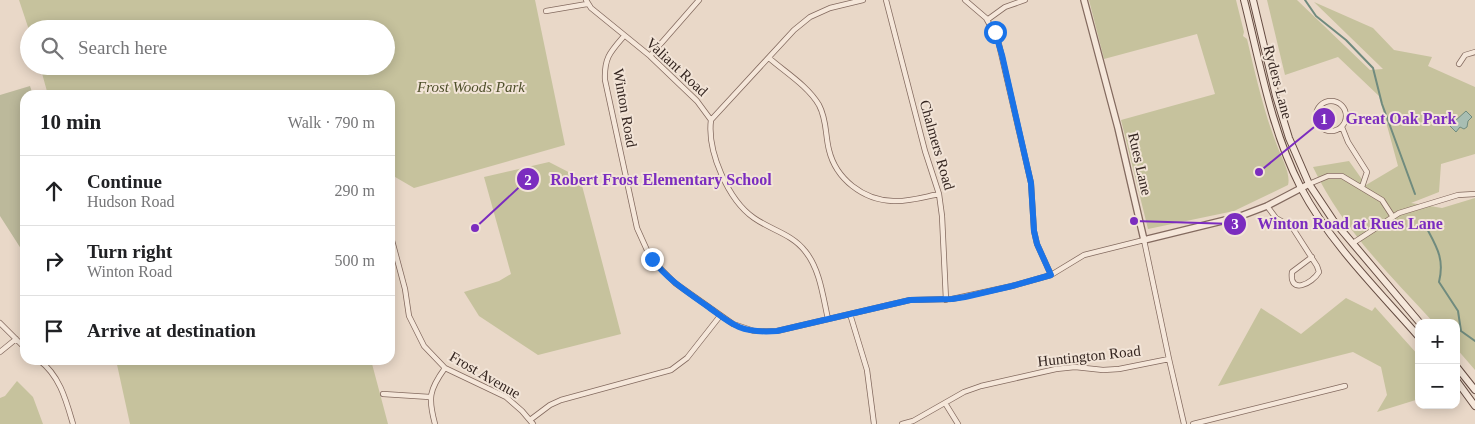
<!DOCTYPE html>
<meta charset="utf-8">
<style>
body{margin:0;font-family:"Times New Roman",serif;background:#f2f2f2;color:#202124}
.controls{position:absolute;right:15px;bottom:15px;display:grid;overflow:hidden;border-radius:10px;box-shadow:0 2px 12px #0003}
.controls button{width:45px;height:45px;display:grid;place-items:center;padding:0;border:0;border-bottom:1px solid #e0e0e0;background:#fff;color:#202124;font:25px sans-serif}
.stop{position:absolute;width:15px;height:15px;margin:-11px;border:4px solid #1a73e8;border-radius:50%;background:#fff}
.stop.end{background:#1a73e8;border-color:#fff;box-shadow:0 1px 5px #0008}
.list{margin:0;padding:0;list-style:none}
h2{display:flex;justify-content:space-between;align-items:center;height:65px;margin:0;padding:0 20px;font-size:21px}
h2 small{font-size:16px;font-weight:400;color:#757577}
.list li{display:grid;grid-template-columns:32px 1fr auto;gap:15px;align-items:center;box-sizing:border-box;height:70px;padding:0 20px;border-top:1px solid #e0e0e0}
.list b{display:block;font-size:19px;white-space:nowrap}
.list p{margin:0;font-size:16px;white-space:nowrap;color:#757577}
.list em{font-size:16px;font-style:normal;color:#757577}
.icon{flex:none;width:28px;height:28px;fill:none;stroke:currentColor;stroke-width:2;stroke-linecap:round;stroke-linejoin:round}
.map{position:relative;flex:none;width:1475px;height:424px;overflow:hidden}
.search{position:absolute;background:#fff;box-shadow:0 2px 12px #0003;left:20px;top:20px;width:375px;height:55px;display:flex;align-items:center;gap:12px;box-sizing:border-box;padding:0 18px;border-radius:28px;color:#757577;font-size:19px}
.panel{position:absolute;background:#fff;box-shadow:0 2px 12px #0003;left:20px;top:90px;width:375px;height:275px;border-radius:15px}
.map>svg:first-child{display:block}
.green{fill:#c6c29d}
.cemetery{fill:#bcb99b}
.water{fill:#a8beb3;stroke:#708b7e}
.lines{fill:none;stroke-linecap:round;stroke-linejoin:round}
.stream{stroke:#708b7e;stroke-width:2}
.minor-casing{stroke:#836a5f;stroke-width:6}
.tertiary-casing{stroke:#836a5f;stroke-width:8}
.secondary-casing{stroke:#654c42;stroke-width:8}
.minor{stroke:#f5e7da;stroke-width:4.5}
.tertiary{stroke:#f5e7da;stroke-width:5.5}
.secondary{stroke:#f5e7da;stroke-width:6}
.route{stroke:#1a73e8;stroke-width:6}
.labels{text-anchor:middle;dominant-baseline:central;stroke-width:4;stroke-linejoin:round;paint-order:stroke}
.street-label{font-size:15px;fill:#352621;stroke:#f2e4d7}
.park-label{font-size:15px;font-style:italic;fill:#4e4f2a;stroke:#f2e4d7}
.leader{fill:none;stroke:#7b2cbf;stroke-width:2}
.callout-dot{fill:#7b2cbf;stroke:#f2e4d7;stroke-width:2}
.mark-label{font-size:15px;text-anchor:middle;font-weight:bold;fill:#fff}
.callout-label{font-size:16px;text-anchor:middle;font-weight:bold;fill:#7b2cbf;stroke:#f2e4d7;stroke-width:4;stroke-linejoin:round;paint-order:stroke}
</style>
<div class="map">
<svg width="1475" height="424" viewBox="0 0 1475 424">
<rect width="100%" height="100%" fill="#e9d8c8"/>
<!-- green -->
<path class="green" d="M19,0H535L565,145L414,188L390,174V95H48L40,66H386V29L29,30Z
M1089,0H1236L1244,32L1243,36L1247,39C1256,77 1264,113 1278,148C1282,158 1291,175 1288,185L1234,211L1148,229L1121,120L1215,94L1197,34L1104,59Z
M1267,0H1297L1370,70L1383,69L1314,2L1373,28L1394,50L1432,57L1428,66L1475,87V154L1441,164L1439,192L1411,203L1442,208L1475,198V370L1456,348V323H1434C1389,274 1341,227 1313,167L1349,161L1366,185L1398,166L1379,96L1338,57L1285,75Z
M549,162L580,178L621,334L538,355L479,316L464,292L499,281L511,274L484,177Z
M1346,298L1372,311L1375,307L1419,356V399L1377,412L1387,395L1381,367L1353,352L1218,386L1261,308L1301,334Z
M116,360H371L388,424H130Z
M17,381L33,397L43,424H0V398L5,396Z"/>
<!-- cemetery -->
<path class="cemetery" d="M30,86L33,95H25V255L0,216V95Z"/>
<!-- water -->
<path class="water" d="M1466,111L1472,117L1468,121L1467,127L1464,129L1460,127L1456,132L1450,126V122L1452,120L1455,121Z"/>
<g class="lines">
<!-- stream -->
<path class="stream" d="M1305,0L1316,16L1346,40L1373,68L1382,104L1415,194
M1425,225C1436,246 1445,258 1439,282L1458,311L1461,331L1475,341"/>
<!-- minor casing -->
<g class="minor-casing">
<path id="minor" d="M586,0L591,8L650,56L697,101L711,120C707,151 728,200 754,218C771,230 792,234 805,251C820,269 823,297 828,319
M886,0L925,151L939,194L942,216L946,300
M965,0L986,18L998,40L1031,183L1034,231L1037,244L1051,275
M546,11L587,4
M987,20L1005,7L1025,0
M624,36C610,52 604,58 605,80L637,228L651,259L675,283L733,324L754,331H777L910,300L952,299L1012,286L1051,275L1084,255L1144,240L1169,359L1184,424
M650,56L699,0
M769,58C785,72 808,86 819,105C827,120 825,134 829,150C836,179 863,200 893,201C908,202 924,197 939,194
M1459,64L1465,55L1475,52
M1316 116a15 15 0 1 1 30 0a15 15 0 1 1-30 0Z
M711,120L794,30L810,17L830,8L863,0
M1342,127L1348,142L1367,172L1362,187
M1309,184L1328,176H1342L1382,200L1393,217
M1267,206L1276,218L1292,227L1317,266L1319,272C1312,284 1289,295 1292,272L1312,257
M390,233L405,289L409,316L424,346L445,368L506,397L522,411L533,424
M1353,243L1399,213L1458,195L1475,194
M850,314L867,370L874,424
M0,323L25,348
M0,352L16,339
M39,360C60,376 66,400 73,424
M383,394L430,397
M945,403L958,424
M530,420L550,405L561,400L671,370L687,358L720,316
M435,424C428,398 429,390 445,368
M902,424L913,421L964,392L981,386L1056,369L1075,367L1103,370L1119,369L1169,359
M1193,424L1345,386"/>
</g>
<!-- tertiary casing -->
<g class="tertiary-casing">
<path id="tertiary" d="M1084,0L1118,128L1144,240L1238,217L1267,206L1309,184"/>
</g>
<!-- secondary casing -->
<g class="secondary-casing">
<path id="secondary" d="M1244,0C1260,63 1271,130 1301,188C1330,243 1378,290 1419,337
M1253,0L1276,96L1289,138L1309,184L1333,220L1420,323
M1456,366L1475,390
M1456,380L1475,406"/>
</g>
<!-- minor -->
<use href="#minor" class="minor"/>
<!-- tertiary -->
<use href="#tertiary" class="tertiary"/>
<!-- secondary -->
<use href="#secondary" class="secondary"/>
</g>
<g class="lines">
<!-- route -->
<path class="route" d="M652,259C667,279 687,292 707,306C717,313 727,322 739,327C751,332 764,332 777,331L910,300L952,299L965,297L1012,286L1051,275L1037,244L1034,231L1031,183L1002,55L995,32"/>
</g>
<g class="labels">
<!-- street labels -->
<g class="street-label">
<text transform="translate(677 67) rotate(43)">Valiant Road</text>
<text transform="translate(1278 82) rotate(75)">Ryders Lane</text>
<text transform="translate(625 108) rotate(80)">Winton Road</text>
<text transform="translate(937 145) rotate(74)">Chalmers Road</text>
<text transform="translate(1140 164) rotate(77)">Rues Lane</text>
<text transform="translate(1089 356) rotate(-6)">Huntington Road</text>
<text transform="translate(485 375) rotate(30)">Frost Avenue</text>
</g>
<!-- park labels -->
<g class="park-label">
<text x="471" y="87">Frost Woods Park</text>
</g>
</g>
<!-- callouts -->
<path class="leader" d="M1259 172L1324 119M475 228L528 179M1134 221L1235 224"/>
<g class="callout-dot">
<circle cx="1259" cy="172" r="5"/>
<circle cx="475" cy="228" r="5"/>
<circle cx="1134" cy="221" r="5"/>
<circle cx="1324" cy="119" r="12"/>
<circle cx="528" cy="179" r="12"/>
<circle cx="1235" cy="224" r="12"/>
</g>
<g class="mark-label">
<text x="1324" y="124">1</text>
<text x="528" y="185">2</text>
<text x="1235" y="229">3</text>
</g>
<g class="callout-label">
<text x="1401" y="124">Great Oak Park</text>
<text x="661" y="185">Robert Frost Elementary School</text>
<text x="1350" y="229">Winton Road at Rues Lane</text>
</g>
</svg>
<div class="controls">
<button>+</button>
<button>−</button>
</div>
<div class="stop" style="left:995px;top:32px"></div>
<div class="stop end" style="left:652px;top:259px"></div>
<div class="search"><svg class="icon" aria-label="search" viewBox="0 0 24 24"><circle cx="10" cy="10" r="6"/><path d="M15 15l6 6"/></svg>Search here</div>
<section class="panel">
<h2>10 min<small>Walk · 790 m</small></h2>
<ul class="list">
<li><svg class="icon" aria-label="ahead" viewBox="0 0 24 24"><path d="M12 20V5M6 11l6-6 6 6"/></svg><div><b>Continue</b><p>Hudson Road</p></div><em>290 m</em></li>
<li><svg class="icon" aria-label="right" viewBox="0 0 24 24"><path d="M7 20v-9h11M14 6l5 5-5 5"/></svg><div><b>Turn right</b><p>Winton Road</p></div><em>500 m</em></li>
<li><svg class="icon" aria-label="arrive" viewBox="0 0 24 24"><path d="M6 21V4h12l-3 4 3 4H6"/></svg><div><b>Arrive at destination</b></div></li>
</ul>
</section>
</div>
